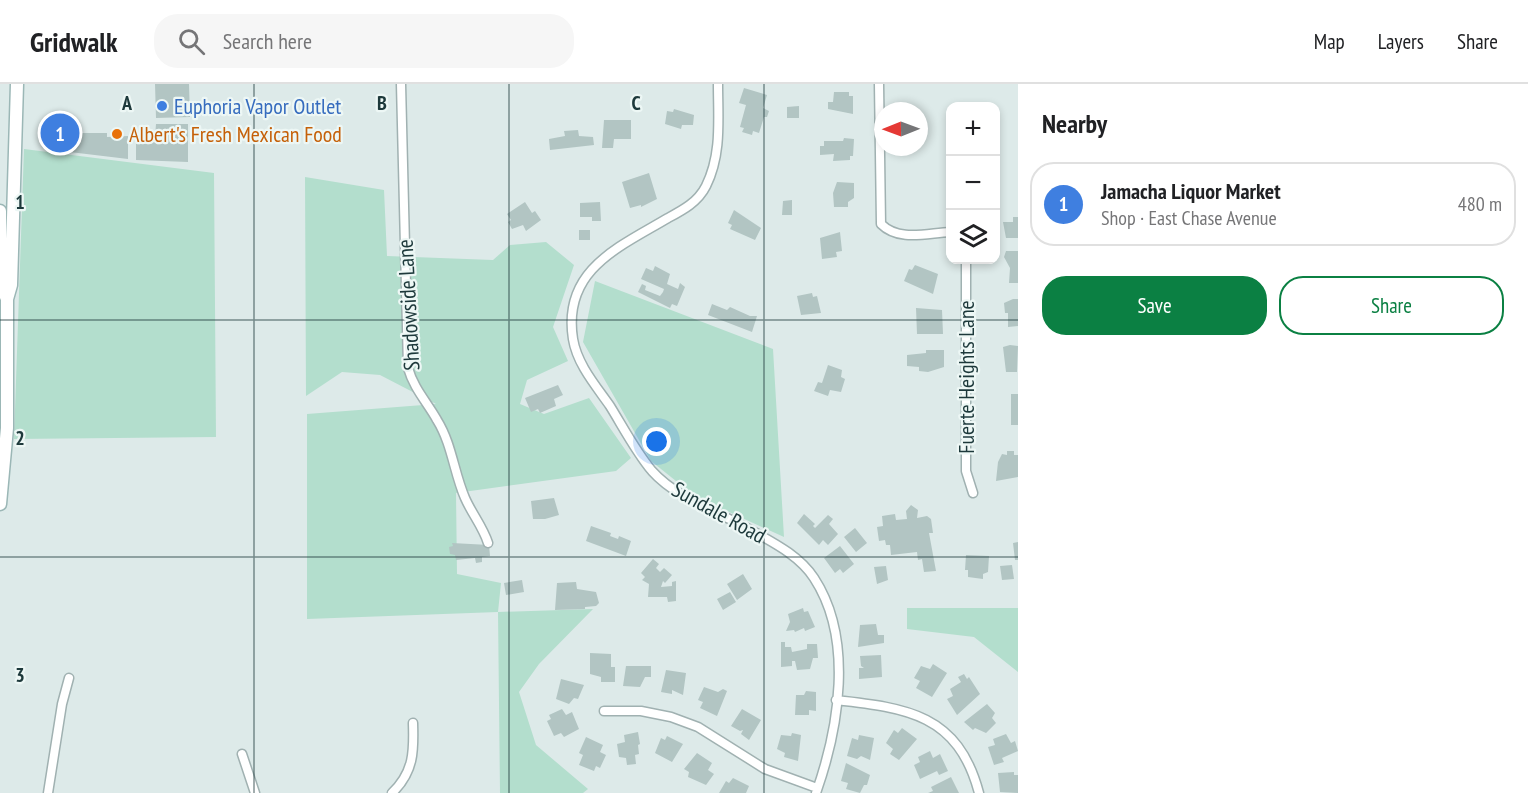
<!DOCTYPE html>
<meta charset="utf-8">
<style>
body{margin:0;font-family:"PT Sans Narrow",sans-serif;background:#f6f6f6;color:#202124}
.controls{position:absolute;right:18px;top:18px;display:grid;overflow:hidden;border-radius:12px;box-shadow:0 3px 9px #0003}
.controls button{width:54px;height:54px;display:grid;place-items:center;padding:0;border:0;border-bottom:2px solid #e0e0e0;background:#fff;color:#202124;font:30px sans-serif}
.compass{position:absolute;left:874px;top:18px;width:54px;height:54px;border-radius:50%;background:#fff;box-shadow:0 3px 9px #0003;rotate:269deg}
.you{position:absolute;left:657px;top:358px;width:21px;height:21px;margin:-15px;border:4px solid #fff;border-radius:50%;background:#1a73e8;box-shadow:0 0 0 9px #1a73e833}
.badge{display:grid;place-items:center;width:39px;height:39px;border-radius:50%;background:#0b8043;color:#fff;font-size:20px;font-weight:700}
.pin{position:absolute;translate:-50% -50%;border:3px solid #fff;box-shadow:0 2px 6px #0006}
.list{margin:0;padding:0;list-style:none}
h2{display:flex;justify-content:space-between;align-items:center;height:78px;margin:0;padding:0 24px;font-size:26px}
h2 small{font-size:20px;font-weight:400;color:#757577}
.list li{display:grid;grid-template-columns:39px 1fr auto;gap:18px;align-items:center;box-sizing:border-box;height:84px;margin:0 12px 12px;padding:0 12px;border:2px solid #e0e0e0;border-radius:24px}
.list b{display:block;font-size:22px;white-space:nowrap}
.list p{margin:0;font-size:20px;white-space:nowrap;color:#757577}
.list em{font-size:20px;font-style:normal;color:#757577}
.actions{display:flex;gap:12px;padding:18px 24px}
.actions a{flex:1;padding:14px 0;border:2px solid #0b8043;border-radius:24px;text-align:center;font-size:21px;color:#0b8043}
.actions .main{background:#0b8043;color:#fff}
.icon{flex:none;width:33px;height:33px;fill:none;stroke:currentColor;stroke-width:2;stroke-linecap:round;stroke-linejoin:round}
.map{position:relative;flex:none;width:1018px;height:709px;overflow:hidden}
header{display:flex;align-items:center;gap:36px;box-sizing:border-box;height:84px;padding:0 30px;background:#fff;border-bottom:2px solid #e0e0e0}
header strong{font-size:28px}
nav{display:flex;gap:33px;margin-inline-start:auto;font-size:21px}
.search{width:420px;height:54px;background:#f6f6f6;display:flex;align-items:center;gap:15px;box-sizing:border-box;padding:0 21px;border-radius:24px;color:#757577;font-size:22px}
main{display:flex}
aside{flex:1;background:#fff}
.map>svg:first-child{display:block}
.green{fill:#b3decd}
.building{fill:#b2c5c3}
.lines{fill:none;stroke-linecap:round;stroke-linejoin:round}
.street-casing{stroke:#a0b1b1;stroke-width:11}
.secondary-casing{stroke:#9bb7b6;stroke-width:15}
.street{stroke:#fff;stroke-width:8}
.secondary{stroke:#fff;stroke-width:12}
.grid{fill:none;stroke:#1d393b;stroke-width:1.5;stroke-opacity:0.55}
.shop-dot{fill:#3f7fe0;stroke:#edf7f5;stroke-width:2}
.food-dot{fill:#e8710a;stroke:#edf7f5;stroke-width:2}
.labels{text-anchor:middle;dominant-baseline:central;stroke-width:4.5;stroke-linejoin:round;paint-order:stroke}
.shop-label{font-size:22px;fill:#366cbe;stroke:#edf7f5;text-anchor:start}
.food-label{font-size:22px;fill:#c56008;stroke:#edf7f5;text-anchor:start}
.street-label{font-size:22px;fill:#1d393b;stroke:#edf7f5}
.grid-label{font-size:20px;text-anchor:middle;font-weight:bold;fill:#1d393b;stroke:#edf7f5;stroke-width:4.5;stroke-linejoin:round;paint-order:stroke}
</style>
<header>
<strong>Gridwalk</strong>
<div class="search"><svg class="icon" aria-label="search" viewBox="0 0 24 24"><circle cx="10" cy="10" r="6"/><path d="M15 15l6 6"/></svg>Search here</div>
<nav><a>Map</a><a>Layers</a><a>Share</a></nav>
</header>
<main>
<div class="map">
<svg width="1018" height="709" viewBox="0 0 1018 709">
<rect width="100%" height="100%" fill="#ddeae9"/>
<!-- green -->
<path class="green" d="M24,65L214,89L216,353L14,355Z
M305,93L384,106L387,172L493,176L510,161L546,158L574,181L553,243L568,277L527,296L520,320L544,330L589,314L631,374L616,387L456,409L457,490L501,499L498,528L593,525L539,580L519,608L536,661L588,705L583,709H500L498,528L307,535V330L436,320L380,291L342,288L306,312Z
M595,197L773,265L784,453L696,413L651,377L583,258Z
M907,524H1018V588L974,553L907,545Z"/>
<!-- building -->
<path class="building" d="M155,0H189L190,33L156,34Z
M744,4L767,11L763,24L769,27L767,33H764L759,49L753,47L752,51L742,48L744,44L740,43L746,21L739,19Z
M834,8H849V12H853V30L828,25V18H833Z
M799,22V34H787V23Z
M674,25L694,31L693,41H682L681,45L665,40L667,27L673,28Z
M604,36H631V55H614L613,64H602Z
M156,40H188V78L136,76V53H155Z
M49,43H76V49H107V53L128,52V75L53,66Z
M578,46L579,52L593,53L594,61L550,66L549,55L565,52L564,47Z
M844,54L854,55L853,72H850V76L833,77L834,70L820,71V62H824V57H843Z
M649,89L657,115L641,123V121L630,124L622,98Z
M837,98L854,99V114L848,118V123H834L833,109Z
M792,116V131H782L783,117Z
M525,118L532,129L535,127L541,136L526,147L523,141L512,145L508,138L511,136L507,130Z
M600,118L601,137H592V133H580V119Z
M734,126L761,144L755,156L730,145L732,141L728,139Z
M1013,133H1018V154H1006L1003,138H1013Z
M579,146H590V156H579Z
M840,148L842,167L836,168L837,173L822,175L820,154Z
M1006,167H1018V199H1009L1010,184L1004,173Z
M915,181L938,190L933,210L904,197L909,185L912,186Z
M655,182L670,190L667,200L678,205L680,199L685,203L677,222L672,220L670,224L638,208L642,200L646,202L645,206L660,212L663,208L664,205L641,195L646,184L653,187Z
M812,209L813,213L817,212L821,229L801,231L797,212Z
M1013,215H1018V242L1008,243V229H1005L1004,219Z
M712,220L727,226L730,223L750,232H757L752,248L708,231Z
M916,224L942,226L943,250H917Z
M1010,261L1018,262L1017,288H1006L1003,263Z
M926,266H944V283L928,288L919,287V283L907,282V271L926,269Z
M828,281L842,286L841,293L845,295L841,308L830,306L828,312L814,307L818,298L822,299Z
M558,301L563,311L554,315L556,322L540,329L538,325L531,328L525,314Z
M1011,310H1018V341H1011Z
M1007,367H1014V371H1018V393L996,397L998,378L1002,370L1007,371Z
M554,414L559,431L545,435H533L531,417Z
M911,421L918,426L917,434L927,432L931,435L933,449H929L936,487L924,488L922,475L918,476L917,468L891,471L890,461H886L885,456L879,457L877,443L883,442L882,432L895,430L896,436L907,435L906,427Z
M804,430L815,440L813,442L815,444L828,431L833,435L829,440L838,450L828,461L823,456L819,461L797,439Z
M591,442L611,449L610,452L618,455L619,452L631,457L626,472L586,457Z
M855,444L867,459L856,468L844,453Z
M1018,458V476H1015L1013,459Z
M452,459L489,461L490,472L482,473V478L476,479L475,474L456,476L455,471L450,470L449,463L453,462Z
M840,462L854,480L843,489L840,485L835,489L824,474Z
M966,471L989,472L988,488L983,490V495L968,493V486H965Z
M653,475L659,480L656,484L660,488L664,484L672,491L665,499L663,497L661,503L672,502V498L676,497V517L668,518L667,513H648L649,500L642,496L645,493L641,489Z
M1012,481L1014,495L1002,496L1000,482Z
M886,482L888,496L877,500L874,483Z
M743,490L752,505L737,516L727,500Z
M522,496L524,508L506,511L504,499Z
M576,498L577,505L596,508L599,519L596,522L585,523V525L555,526L557,499Z
M730,508L736,518L723,526L717,515Z
M803,524L804,528L808,527L815,543L805,547L804,544L795,548L794,546L786,547L790,538L788,530Z
M876,540L878,551H884V559L858,563L860,541Z
M781,558H785V563H791L792,568L807,565V560H817L818,574H813L810,585L797,586L795,577H792V582L781,583Z
M590,569L611,570V583H615V598H601V593L590,590Z
M881,571L882,593L859,595V584H864L861,582L860,572Z
M933,580L947,589L932,613L916,604L920,597L914,594L921,582L930,585Z
M626,582H651V593H645L640,603L623,602Z
M666,586L686,589L683,611L672,606V610L661,608Z
M964,590L967,595L969,593L980,610L957,631L947,615L953,612L950,605L961,598L958,593Z
M561,595L584,601L578,615L574,614L569,620L556,615Z
M704,603L718,608L723,605L727,607L717,632L700,624L703,618L698,616Z
M806,607L816,608V627L809,626V631H795L796,611H804Z
M987,620L995,629L992,634L996,639L986,649L975,644L973,646L964,638Z
M562,625L566,631L572,628L579,645L564,653L561,649L554,652L547,637L551,635L549,631Z
M742,625L761,636L749,656L741,650L743,646L740,647L731,642Z
M902,644L917,655L899,676L890,670L893,665L886,659L894,646L898,649Z
M638,648L640,660L638,661L639,670L635,671L636,680L627,681L626,674L619,673L617,660L625,658L624,651Z
M792,649L801,651L798,677L784,673L785,669L777,665L781,651L791,652Z
M1006,650L1011,659L1015,657L1018,667L1002,674L1004,678L994,681L988,663L995,661L993,655Z
M859,651L874,654L870,676L861,672L857,675L847,672L852,654L858,656Z
M667,652L683,660L672,678L655,669L661,654L665,656Z
M586,653L603,661L600,668L606,671L600,684L596,682L594,687L579,681L583,671L579,669Z
M930,667L933,674L940,670L948,687L939,691L937,687L920,695L914,681L920,678L918,673Z
M697,669L712,679L708,686L714,690L706,701L688,693L689,688L684,685Z
M846,679L870,691L867,701H864L860,709L846,705L848,699L841,697Z
M1014,688V691H1018V709L1000,708L998,689Z
M951,693L959,709H928L933,707L931,703Z
M733,694L749,702L746,709H719L726,697L729,699Z"/>
<g class="lines">
<!-- street casing -->
<g class="street-casing">
<path id="street" d="M401,0L408,284C414,305 427,318 437,336C452,360 454,389 465,414C472,430 483,443 488,459
M718,0C718,35 722,70 706,102C698,118 683,126 668,134C619,163 562,186 573,255C577,280 596,302 610,322C623,343 636,368 652,387C676,414 718,428 749,445C772,458 799,471 814,494C854,555 839,644 816,709
M879,0L881,140C899,158 927,149 950,148
M966,176V387L973,409
M836,616C907,624 958,630 979,709
M604,627H641L671,633L698,643L765,685L817,704
M242,670L255,709
M48,709L62,620L69,594
M392,709C414,688 414,667 413,639"/>
</g>
<!-- secondary casing -->
<g class="secondary-casing">
<path id="secondary" d="M0,127L1,201L7,215
M0,420L7,344V215L11,201L17,0"/>
</g>
<!-- street -->
<use href="#street" class="street"/>
<!-- secondary -->
<use href="#secondary" class="secondary"/>
</g>
<!-- grid -->
<path class="grid" d="M254,0V709M509,0V709M764,0V709M0,236H1018M0,473H1018"/>
<!-- markers -->
<circle class="shop-dot" cx="162" cy="22" r="6"/>
<circle class="food-dot" cx="117" cy="50" r="6"/>
<g class="labels">
<!-- shop labels -->
<g class="shop-label">
<text x="174" y="22">Euphoria Vapor Outlet</text>
</g>
<!-- food labels -->
<g class="food-label">
<text x="129" y="50">Albert's Fresh Mexican Food</text>
</g>
<!-- street labels -->
<g class="street-label">
<text transform="translate(408 221) rotate(-93)">Shadowside Lane</text>
<text transform="translate(966 293) rotate(-90)">Fuerte Heights Lane</text>
<text transform="translate(719 428) rotate(29)">Sundale Road</text>
</g>
</g>
<g class="grid-label">
<text x="127" y="26">A</text>
<text x="382" y="26">B</text>
<text x="636" y="26">C</text>
<text x="20" y="125">1</text>
<text x="20" y="361">2</text>
<text x="20" y="598">3</text>
</g>
</svg>
<div class="controls">
<button>+</button>
<button>−</button>
<button><svg class="icon" aria-label="layers" viewBox="0 0 24 24"><path d="M12 4l9 5-9 5-9-5zM3 14l9 5 9-5"/></svg></button>
</div>
<svg class="compass" viewBox="-18 -18 36 36"><path d="M0-13l5 13h-10z" fill="#e53935"/><path d="M0 13l5-13h-10z" fill="#757577"/></svg>
<div class="you"></div>
<div class="pin badge" style="left:60px;top:49px;background:#3f7fe0">1</div>
</div>
<aside>
<h2>Nearby<small></small></h2>
<ul class="list">
<li><span class="badge" style="background:#3f7fe0">1</span><div><b>Jamacha Liquor Market</b><p>Shop · East Chase Avenue</p></div><em>480 m</em></li>
</ul>
<div class="actions"><a class="main">Save</a><a>Share</a></div>
</aside>
</main>
